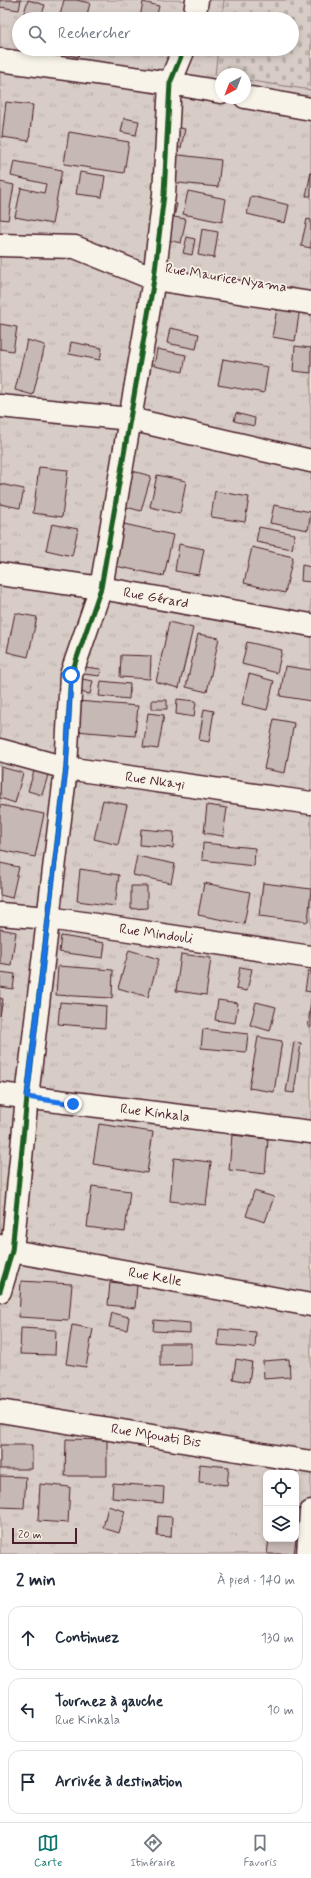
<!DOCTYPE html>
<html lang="fr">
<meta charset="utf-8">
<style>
body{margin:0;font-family:Mynerve,sans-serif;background:#f6f6f7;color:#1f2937}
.controls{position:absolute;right:12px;bottom:12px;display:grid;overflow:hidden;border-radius:8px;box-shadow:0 2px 6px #0003}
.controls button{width:36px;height:36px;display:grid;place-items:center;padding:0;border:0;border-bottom:1px solid #e0e1e3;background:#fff;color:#1f2937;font:20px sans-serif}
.compass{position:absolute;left:215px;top:68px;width:36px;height:36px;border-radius:50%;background:#fff;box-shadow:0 2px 6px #0003;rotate:222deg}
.scale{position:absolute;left:12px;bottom:10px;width:65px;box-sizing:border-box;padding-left:4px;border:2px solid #4a1f2b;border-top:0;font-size:11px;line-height:14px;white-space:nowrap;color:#4a1f2b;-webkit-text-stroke:3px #f7f3e8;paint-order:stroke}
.stop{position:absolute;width:12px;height:12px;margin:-9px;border:3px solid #1a73e8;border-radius:50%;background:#fff}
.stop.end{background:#1a73e8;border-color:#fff;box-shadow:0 1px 4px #0008}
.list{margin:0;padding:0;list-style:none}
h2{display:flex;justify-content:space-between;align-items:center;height:52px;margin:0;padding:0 16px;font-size:17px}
h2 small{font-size:13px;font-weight:400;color:#747a83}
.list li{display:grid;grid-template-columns:26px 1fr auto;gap:12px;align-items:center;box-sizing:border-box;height:64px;margin:0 8px 8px;padding:0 8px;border:1px solid #e0e1e3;border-radius:12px}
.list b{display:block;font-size:15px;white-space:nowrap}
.list p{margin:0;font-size:13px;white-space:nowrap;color:#747a83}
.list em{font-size:13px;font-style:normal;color:#747a83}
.icon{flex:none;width:22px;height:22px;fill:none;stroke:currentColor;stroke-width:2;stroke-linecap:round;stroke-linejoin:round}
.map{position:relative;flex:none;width:311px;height:1554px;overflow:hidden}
.search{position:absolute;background:#fff;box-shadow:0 2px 6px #0003;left:12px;right:12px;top:12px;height:44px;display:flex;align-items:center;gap:10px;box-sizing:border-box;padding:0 14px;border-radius:22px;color:#747a83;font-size:15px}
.sheet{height:268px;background:#fff}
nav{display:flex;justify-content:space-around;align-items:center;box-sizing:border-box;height:56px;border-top:1px solid #e0e1e3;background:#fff;font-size:11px;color:#747a83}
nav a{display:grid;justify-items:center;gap:2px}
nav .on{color:#0f766e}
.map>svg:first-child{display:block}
.grass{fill:url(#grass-tufts);stroke:#917678;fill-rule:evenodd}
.cemetery{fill:url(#cemetery-stones);stroke:#917678}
.building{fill:#c6b8b3;stroke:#4a1f2b}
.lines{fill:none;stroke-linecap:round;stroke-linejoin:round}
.minor-casing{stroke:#4a1f2b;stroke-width:25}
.minor{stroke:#f7f3e8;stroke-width:22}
.cycleway-casing{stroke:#f7f3e8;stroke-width:8}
.cycleway{stroke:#1b5e20;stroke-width:5}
.route{stroke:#1a73e8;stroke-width:5}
.labels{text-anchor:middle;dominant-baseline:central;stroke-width:3.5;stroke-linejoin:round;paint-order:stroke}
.street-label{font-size:14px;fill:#4a1f2b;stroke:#f7f3e8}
</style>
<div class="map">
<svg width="311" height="1554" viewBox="0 0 311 1554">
<defs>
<pattern id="grass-tufts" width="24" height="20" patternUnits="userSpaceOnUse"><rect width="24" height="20" fill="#d8cdc6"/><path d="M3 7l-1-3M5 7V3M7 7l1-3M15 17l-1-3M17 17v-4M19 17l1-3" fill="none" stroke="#bbb0aa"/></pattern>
<pattern id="cemetery-stones" width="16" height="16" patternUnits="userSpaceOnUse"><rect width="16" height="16" fill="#d8cdc6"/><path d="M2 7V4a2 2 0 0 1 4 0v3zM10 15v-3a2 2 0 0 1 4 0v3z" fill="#bbb0aa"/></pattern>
</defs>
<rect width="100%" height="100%" fill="#f0ebe0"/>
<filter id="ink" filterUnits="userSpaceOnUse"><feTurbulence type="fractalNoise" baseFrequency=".025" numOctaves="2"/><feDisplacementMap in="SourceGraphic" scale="8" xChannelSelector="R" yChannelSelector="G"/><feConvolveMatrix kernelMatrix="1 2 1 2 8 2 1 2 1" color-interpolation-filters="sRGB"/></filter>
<g filter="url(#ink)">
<!-- grass -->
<path class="grass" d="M0,0H311V1554H0ZM19,19H292V49H19ZM221,74H245V98H221ZM266,1473H296V1539H266Z"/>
<!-- cemetery -->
<path class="cemetery" d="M224,0H311V90L245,80V74L215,75L218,49H292V19H222Z"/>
<!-- building -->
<path class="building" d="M0,0H21L19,10L0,7Z
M28,0L45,5L42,14L49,16L48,19H22Z
M64,0H76L90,3L86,19H59Z
M143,2L159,6L156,19L140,17Z
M53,49H80L78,57L52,51Z
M6,102L33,105L29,141L2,137Z
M124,118L139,121L136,135L121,132Z
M171,126L185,129L181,148L167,145Z
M69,132L129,142L124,173L64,164Z
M171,154L221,160L218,187L168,182Z
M14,161L62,170L52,224L15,217L21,188L44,193L46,184L11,176Z
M80,172L105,176L102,197L76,194Z
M311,172V196H306Z
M0,182L14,185L8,220L0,219Z
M188,191L226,199L222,222L183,214Z
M251,196L289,205L285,223L247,214Z
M162,201L177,204L174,217L186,219L181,243L154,237Z
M307,219L311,220V248L301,246Z
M202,229L218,232L214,258L198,255Z
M187,237L195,239L192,255L183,253Z
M278,303L300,308L295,341L272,337Z
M0,324L17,327L13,351L0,349Z
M170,328L199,334L196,349L167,343Z
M27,340L45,345L33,395L15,390Z
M71,342L102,348L100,360L69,354Z
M295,346L311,348V373L293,371Z
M157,349L186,355L183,372L154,366Z
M223,359L268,367L264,393L218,385Z
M236,413L255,418L254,426L234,421Z
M39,467L68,470L62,517L33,513Z
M125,469L151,476L141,511L115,504Z
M157,475L186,481L180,514L150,507Z
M0,484L24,489L20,508L0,504Z
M215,491L249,497L245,522L211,517Z
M274,505L311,512L308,530L270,523Z
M52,524L78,529L72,556L46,550Z
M124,524L173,535L164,576L115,566Z
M259,527L295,534L292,549L256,542Z
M179,544L204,549L199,575L175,571Z
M252,547L293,557L285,593L244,583Z
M302,565L311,567V582L301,581Z
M15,613L37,617L28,657L7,652Z
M169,622L193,628L179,688L156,682Z
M198,634L219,638L207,692L186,687Z
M247,642L282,650L277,673L242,664Z
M121,655L151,656L150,679L120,677Z
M285,666L311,670V701L280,696Z
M85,667L101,669L100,676L84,674Z
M249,674L274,681L267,710L242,704Z
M82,679L93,681L90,694L79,692Z
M101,681L130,684L129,699L99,696Z
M177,699L196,701L194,717L176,714Z
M152,700H167V709H152Z
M77,701L138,706L135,736L75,731Z
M204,709L214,711L209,742L199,740Z
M148,713L164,715L158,749L143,747Z
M274,719L294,723L285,773L264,769Z
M1,767L23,773L15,803L0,798Z
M35,768L49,772L42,795L28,791Z
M103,800L127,805L118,845L94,839Z
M0,805L44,814L35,857L0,850Z
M207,805L227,808L223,836L204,833Z
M141,829L174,832L173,848L140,845Z
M203,843L255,848L254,866L202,860Z
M137,856L175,864L171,883L133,875Z
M0,863L19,867L12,898L0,895Z
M80,869L119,875L115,906L77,901Z
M204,883L250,892L244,924L198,915Z
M263,883L311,889L308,922L259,916Z
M131,886H147V908L131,909Z
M0,929L16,932L11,965L0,963Z
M61,936L105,943L103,958L59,952Z
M129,950L159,959L148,997L118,988Z
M181,954L211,958L206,995L176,991Z
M58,966L113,970L112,998L56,995Z
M240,967L252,969L247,991L236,989Z
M308,971H311V992L305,991Z
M0,972L15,974L13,989L0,987Z
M0,998L3,999L0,1016Z
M311,999V1027H308Z
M218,1000L238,1003L235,1023L215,1020Z
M60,1002L106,1006L105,1028L58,1024Z
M256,1002L276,1007L270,1031L250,1025Z
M203,1029L248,1034L246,1052L201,1048Z
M258,1037L282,1041L274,1092L249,1088Z
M294,1042L301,1043L294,1093L286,1092Z
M99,1124L153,1132L147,1173L93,1164Z
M232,1135L268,1139L265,1174L229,1170Z
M174,1158L211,1162L206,1205L170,1201Z
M92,1186L130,1191L125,1232L87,1227Z
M254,1191L274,1197L265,1222L246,1216Z
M21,1281L72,1284L69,1320L19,1317Z
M110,1282L137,1285L135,1308L108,1305Z
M112,1313L129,1317L127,1330L109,1327Z
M154,1320L190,1323V1333L153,1331Z
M72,1325L93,1329L86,1367L66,1364Z
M21,1328L56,1330L55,1355L20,1354Z
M219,1329L256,1332L255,1348L218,1345Z
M160,1343H191V1365L160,1366Z
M236,1359L252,1362L249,1382L233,1379Z
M289,1359L290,1377L264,1379L263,1361Z
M66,1439L107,1440V1476H65Z
M0,1445H32V1469H0Z
M200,1464L229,1467L227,1485L199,1482Z
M0,1476L26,1477L24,1508L0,1507Z
M113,1483L164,1487L163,1503L112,1498Z
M40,1484L70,1487L68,1523L38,1521Z
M108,1506L125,1511L119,1533L103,1528Z
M158,1516L172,1517L171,1537L157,1536Z
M269,1539H296L294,1554H267Z"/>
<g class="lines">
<!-- minor casing -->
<g class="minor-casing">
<path id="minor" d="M194,19L197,0
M0,60L170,83L221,92
M245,97L311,109
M0,245L75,247L154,279L311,303
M0,406L130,419L311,461
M0,574L101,588L311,625
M0,750L66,768L311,803
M0,914L49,918L311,957
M0,1094L311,1132
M0,1246L12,1251L311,1305
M0,1291L12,1251L27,1097L66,768L71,675L101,588L154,279L164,194L170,83L184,49
M0,1411L311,1462
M308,1554L311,1512"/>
</g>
<!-- minor -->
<use href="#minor" class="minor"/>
<!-- cycleway casing -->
<g class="cycleway-casing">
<path id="cycleway" d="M0,1291L12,1251L27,1097L66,768L71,675L101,588L154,279L164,194L170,83L184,49"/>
</g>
<!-- cycleway -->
<use href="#cycleway" class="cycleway"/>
</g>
</g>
<g class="lines" filter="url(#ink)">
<!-- route -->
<path class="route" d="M71,675L66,768L27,1097L73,1104"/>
</g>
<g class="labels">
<!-- street labels -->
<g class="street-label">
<text transform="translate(226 278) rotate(9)">Rue Maurice Nyama</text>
<text transform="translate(156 598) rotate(10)">Rue Gérard</text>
<text transform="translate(155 781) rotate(8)">Rue Nkayi</text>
<text transform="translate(156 934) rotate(8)">Rue Mindouli</text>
<text transform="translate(155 1113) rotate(7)">Rue Kinkala</text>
<text transform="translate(155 1277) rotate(10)">Rue Kelle</text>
<text transform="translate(156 1436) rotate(9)">Rue Mfouati Bis</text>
</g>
</g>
</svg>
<div class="controls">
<button><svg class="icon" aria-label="locate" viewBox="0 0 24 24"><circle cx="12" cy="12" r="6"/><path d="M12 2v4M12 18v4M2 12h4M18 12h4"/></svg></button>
<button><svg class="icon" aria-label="layers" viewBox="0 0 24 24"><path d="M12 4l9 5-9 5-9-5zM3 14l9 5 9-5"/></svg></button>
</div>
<svg class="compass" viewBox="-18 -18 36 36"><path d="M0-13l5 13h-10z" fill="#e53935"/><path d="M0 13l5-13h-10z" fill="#747a83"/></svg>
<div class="scale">20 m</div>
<div class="stop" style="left:71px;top:675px"></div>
<div class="stop end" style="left:73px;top:1104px"></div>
<div class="search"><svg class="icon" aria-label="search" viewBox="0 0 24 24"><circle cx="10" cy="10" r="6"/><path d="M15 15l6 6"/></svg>Rechercher</div>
</div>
<section class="sheet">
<h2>2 min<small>À pied · 140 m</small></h2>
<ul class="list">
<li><svg class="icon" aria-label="ahead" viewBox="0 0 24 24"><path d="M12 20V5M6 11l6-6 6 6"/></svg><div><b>Continuez</b></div><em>130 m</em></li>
<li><svg class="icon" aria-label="left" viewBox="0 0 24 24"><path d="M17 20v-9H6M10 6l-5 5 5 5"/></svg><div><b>Tournez à gauche</b><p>Rue Kinkala</p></div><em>10 m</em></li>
<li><svg class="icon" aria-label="arrive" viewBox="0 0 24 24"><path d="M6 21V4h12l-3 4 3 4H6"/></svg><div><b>Arrivée à destination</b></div></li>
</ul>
</section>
<nav>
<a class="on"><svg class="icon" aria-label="map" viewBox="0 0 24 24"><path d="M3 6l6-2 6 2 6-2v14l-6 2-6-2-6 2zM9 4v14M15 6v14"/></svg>Carte</a>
<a><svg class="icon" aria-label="directions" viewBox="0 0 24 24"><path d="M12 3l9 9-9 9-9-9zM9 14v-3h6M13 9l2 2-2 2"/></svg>Itinéraire</a>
<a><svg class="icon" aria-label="saved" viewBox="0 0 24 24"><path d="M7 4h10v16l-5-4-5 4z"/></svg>Favoris</a>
</nav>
